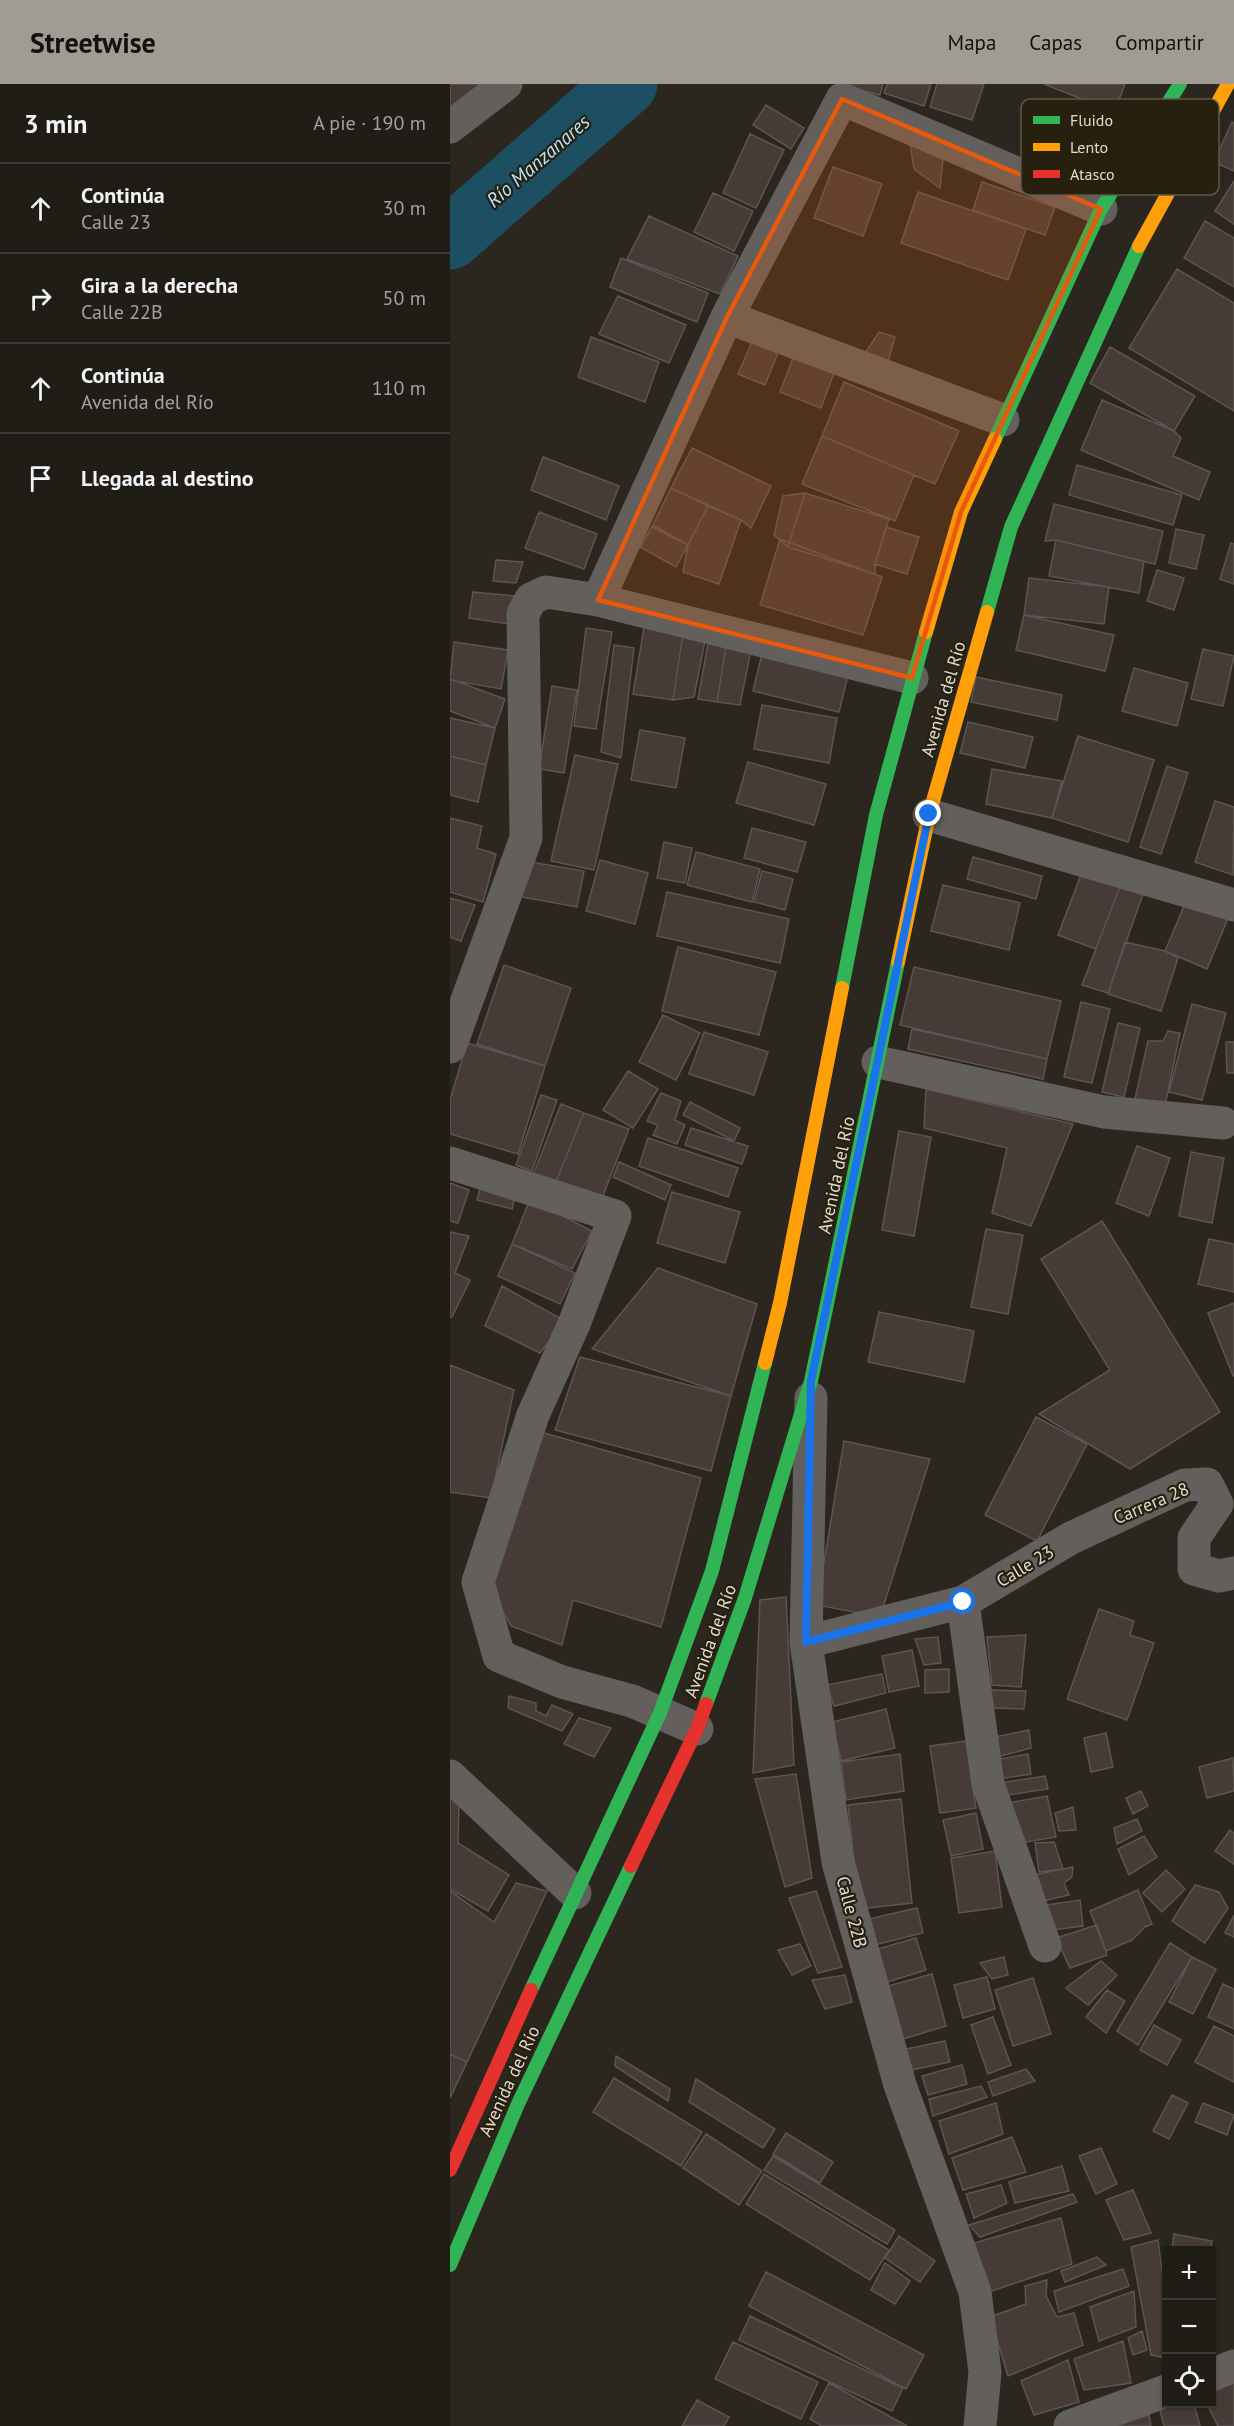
<!DOCTYPE html>
<html lang="es">
<meta charset="utf-8">
<style>
body{margin:0;font-family:"PT Sans",sans-serif;background:#2d2a23;color:#f1f3f6}
.controls{position:absolute;right:18px;bottom:18px;display:grid;overflow:hidden;border-radius:0px;box-shadow:0 2px 4px #0004}
.controls button{width:54px;height:54px;display:grid;place-items:center;padding:0;border:0;border-bottom:2px solid #3d3b35;background:#201d16;color:#f1f3f6;font:30px sans-serif}
.stop{position:absolute;width:18px;height:18px;margin:-14px;border:4px solid #1a73e8;border-radius:50%;background:#fff}
.stop.end{background:#1a73e8;border-color:#fff;box-shadow:0 2px 6px #0008}
.list{margin:0;padding:0;list-style:none}
h2{display:flex;justify-content:space-between;align-items:center;height:78px;margin:0;padding:0 24px;font-size:26px}
h2 small{font-size:20px;font-weight:400;color:#a2a2a1}
.list li{display:grid;grid-template-columns:39px 1fr auto;gap:18px;align-items:center;box-sizing:border-box;height:90px;padding:0 24px;border-top:2px solid #3d3b35}
.list b{display:block;font-size:22px;white-space:nowrap}
.list p{margin:0;font-size:20px;white-space:nowrap;color:#a2a2a1}
.list em{font-size:20px;font-style:normal;color:#a2a2a1}
.icon{flex:none;width:33px;height:33px;fill:none;stroke:currentColor;stroke-width:2;stroke-linecap:round;stroke-linejoin:round}
.map{position:relative;flex:none;width:784px;height:2342px;overflow:hidden}
header{display:flex;align-items:center;gap:36px;box-sizing:border-box;height:84px;padding:0 30px;background:#a19c92;color:#111}
header strong{font-size:28px}
nav{display:flex;gap:33px;margin-inline-start:auto;font-size:21px}
main{display:flex}
aside{flex:1;background:#201d16}
.map>svg:first-child{display:block}
.lines{fill:none;stroke-linecap:round;stroke-linejoin:round}
.river{stroke:#1c4f62;stroke-width:63}
.building{fill:#463b36;stroke:#5c5551;stroke-width:1.5}
.street{stroke:#625f5c;stroke-width:33}
.fast{stroke:#30b455;stroke-width:14}
.slow{stroke:#ff9f0a;stroke-width:14}
.jam{stroke:#e5322d;stroke-width:14}
.route{stroke:#1a73e8;stroke-width:8}
.marked{fill:#e8590c;fill-opacity:0.2;stroke:#e8590c;stroke-width:4.5;stroke-linejoin:round}
.labels{text-anchor:middle;dominant-baseline:central;stroke-width:4.5;stroke-linejoin:round;paint-order:stroke}
.street-label{font-size:18px;fill:#e0dbd0;stroke:#27200e}
.water-label{font-size:20px;font-style:italic;fill:#b5e6fc;stroke:#27200e}
.key{fill:#27200e;stroke:#5e5848;stroke-width:1.5}
.key-label{font-size:16px;fill:#e0dbd0}
</style>
<header>
<strong>Streetwise</strong>
<nav><a>Mapa</a><a>Capas</a><a>Compartir</a></nav>
</header>
<main>
<aside>
<h2>3 min<small>A pie · 190 m</small></h2>
<ul class="list">
<li><svg class="icon" aria-label="ahead" viewBox="0 0 24 24"><path d="M12 20V5M6 11l6-6 6 6"/></svg><div><b>Continúa</b><p>Calle 23</p></div><em>30 m</em></li>
<li><svg class="icon" aria-label="right" viewBox="0 0 24 24"><path d="M7 20v-9h11M14 6l5 5-5 5"/></svg><div><b>Gira a la derecha</b><p>Calle 22B</p></div><em>50 m</em></li>
<li><svg class="icon" aria-label="ahead" viewBox="0 0 24 24"><path d="M12 20V5M6 11l6-6 6 6"/></svg><div><b>Continúa</b><p>Avenida del Río</p></div><em>110 m</em></li>
<li><svg class="icon" aria-label="arrive" viewBox="0 0 24 24"><path d="M6 21V4h12l-3 4 3 4H6"/></svg><div><b>Llegada al destino</b></div></li>
</ul>
</aside>
<div class="map">
<svg width="784" height="2342" viewBox="0 0 784 2342">
<rect width="100%" height="100%" fill="#2b271e"/>
<g class="lines">
<!-- river -->
<path class="river" d="M0,154L176,0"/>
</g>
<!-- building -->
<path class="building" d="M0,0H41L0,30Z
M388,0H433L430,11Z
M437,0H481L474,22L434,9Z
M487,0H534L522,36L480,23Z
M594,0H675L664,28Z
M316,21L354,44L341,65L303,41Z
M782,38L784,39V87L764,78Z
M300,50L334,66L306,124L273,109Z
M459,54L494,67L490,104L464,85Z
M383,83L432,100L413,152L364,134Z
M784,97V140L765,127Z
M532,98L605,123L595,151L523,126Z
M468,108L576,145L558,196L451,159Z
M263,109L303,127L284,167L244,148Z
M199,132L288,172L270,210L177,175Z
M755,137L784,154V203L734,174Z
M171,174L258,209L247,238L160,203Z
M727,185L784,219V327L679,264Z
M168,212L236,241L219,279L149,250Z
M429,248L445,253L438,278L414,271Z
M141,253L209,278L195,318L128,293Z
M302,258L328,269L315,301L288,290Z
M660,263L745,312L724,347L640,299Z
M343,274L384,289L371,324L330,308Z
M394,298L509,347L485,400L372,352Z
M652,316L724,347L731,354L723,372L760,388L749,416L631,366Z
M372,352L464,391L445,437L352,400Z
M242,364L321,402L301,444L291,436L221,404Z
M93,373L169,402L156,436L81,406Z
M627,381L732,411L723,441L619,411Z
M221,404L258,422L238,461L202,443Z
M355,409L338,463L324,451L333,412Z
M355,409L439,435L425,480V490L338,463Z
M604,420L713,447L705,480L606,456L595,457Z
M258,422L291,436L269,500L233,488L238,461Z
M89,428L147,450L134,485L75,464Z
M203,441L238,461L226,483L190,463Z
M436,443L469,453L457,490L425,480Z
M726,445L754,451L746,485L719,479Z
M330,455L432,493L413,551L310,521Z
M606,456L694,477L689,509L599,492Z
M781,459L784,460V500L770,495Z
M46,476L73,478L66,499L43,497Z
M707,486L734,494L724,526L697,517Z
M579,494L659,503L654,540L574,531Z
M23,508L64,512L59,540L19,534Z
M574,531L664,551L655,587L566,566Z
M194,543L233,549L223,616L183,610Z
M136,544L162,548L146,645L124,642Z
M233,549L256,552L244,613L223,616Z
M4,558L58,566L51,605L0,596Z
M258,559L276,562L267,618L248,615Z
M164,561L184,564L171,674L151,668Z
M276,562L301,566L290,621L267,618Z
M753,565L784,572L773,622L741,615Z
M313,566L399,587L389,628L303,607Z
M684,584L738,599L727,642L672,627Z
M526,593L612,611L607,636L521,618Z
M0,595L55,615L45,644L0,627Z
M102,602L127,606L114,689L89,685Z
M312,621L387,634L379,679L304,665Z
M0,634L45,644L36,681L0,672Z
M518,638L583,653L575,684L510,669Z
M190,646L235,654L226,704L181,696Z
M628,652L704,676L678,758L602,734Z
M125,671L168,680L144,786L101,777Z
M0,672L36,681L28,718L0,711Z
M298,678L376,700L364,741L286,719Z
M717,682L738,689L711,770L690,763Z
M542,685L612,697L602,734L536,720Z
M765,717L784,723L783,791L745,778Z
M0,734L32,742L27,764L46,770L33,818L0,808Z
M302,744L356,758L347,788L294,774Z
M214,758L242,764L235,799L207,794Z
M246,768L310,785L302,818L237,801Z
M523,773L592,792L586,815L517,795Z
M150,776L198,789L185,840L136,827Z
M81,778L134,787L127,823L61,811Z
M634,783L672,797L646,865L608,851Z
M312,787L343,795L335,826L304,818Z
M672,797L693,810L658,909L632,901Z
M493,801L570,819L559,866L481,847Z
M217,808L339,835L330,879L207,852Z
M0,814L25,821L11,857L0,853Z
M737,815L779,832L757,885L715,867Z
M675,858L715,867L728,874L711,927L658,910Z
M228,863L326,888L309,951L212,927Z
M54,881L121,904L95,982L27,960Z
M464,883L611,917L597,975L450,941Z
M631,918L660,925L642,999L614,993Z
M742,920L776,929L752,1016L719,1008Z
M213,931L250,949L226,996L189,978Z
M668,939L690,944L674,1013L652,1008Z
M462,945L597,975L593,995L458,965Z
M718,947L730,949L715,1022L684,1019L698,957H713Z
M254,948L318,968L304,1011L239,990Z
M776,958H784V989H777Z
M17,959L95,982L68,1070L0,1050V1016Z
M178,987L208,1005L183,1044L153,1026Z
M476,1005L623,1040L581,1142L542,1129L557,1064L474,1044Z
M211,1009L231,1017L225,1036L235,1041L227,1060L203,1051L208,1041L197,1037Z
M91,1011L107,1016L82,1087L66,1081Z
M240,1018L290,1044L284,1057L233,1031Z
M111,1020L134,1029L105,1100L83,1091Z
M134,1029L179,1045L150,1119L105,1100Z
M241,1044L298,1062L292,1080L235,1061Z
M449,1047L481,1053L464,1152L432,1146Z
M198,1054L288,1084L278,1113L189,1082Z
M687,1062L720,1074L699,1132L666,1119Z
M741,1068L774,1074L762,1139L729,1132Z
M169,1078L221,1101L215,1116L163,1093Z
M0,1099L19,1106L8,1139L0,1137Z
M31,1101L66,1110L62,1125L27,1116Z
M222,1108L290,1128L275,1179L207,1159Z
M80,1115L142,1147L122,1185L62,1160Z
M652,1137L770,1328L680,1385L589,1330L660,1286L591,1175Z
M536,1145L573,1151L558,1230L521,1223Z
M0,1148L19,1152L5,1189L20,1196L2,1233H0Z
M759,1155L784,1160V1208L748,1200Z
M62,1160L125,1189L110,1220L48,1192Z
M208,1184L307,1220L281,1312L142,1265Z
M52,1202L115,1237L90,1269L35,1242Z
M784,1219V1291L783,1292L758,1229Z
M429,1228L524,1247L514,1298L418,1278Z
M130,1273L281,1312L261,1387L105,1346Z
M0,1281L64,1306L41,1414L0,1408Z
M586,1333L637,1360L587,1457L535,1431Z
M91,1348L251,1394L211,1543L123,1516L112,1561L61,1542L39,1503Z
M394,1357L480,1375L430,1533L367,1521Z
M336,1513L344,1681L303,1689L310,1516Z
M649,1525L684,1537L680,1551L704,1559L677,1636L617,1615Z
M576,1551L571,1603L542,1601L537,1553Z
M488,1553L491,1579L474,1581L465,1555Z
M462,1566L469,1602L439,1608L432,1572Z
M499,1585V1608L475,1609V1586Z
M432,1590L436,1609L384,1622L377,1601Z
M541,1606L576,1607L574,1625L542,1624Z
M59,1612L86,1619V1627L96,1632L102,1621L123,1630L112,1647L58,1624Z
M436,1625L445,1664L391,1677L382,1638Z
M129,1634L161,1644L144,1673L114,1660Z
M579,1646L581,1664L547,1673L545,1653Z
M656,1649L663,1683L641,1688L634,1654Z
M516,1657L526,1724L490,1729L480,1662Z
M450,1670L454,1707L396,1716L391,1678Z
M578,1670L581,1690L548,1695L544,1676Z
M783,1674L784,1707L757,1714L749,1683Z
M346,1690L362,1794L335,1803L305,1695Z
M595,1692L598,1705L551,1712V1699Z
M691,1707L698,1722L683,1730L676,1714Z
M0,1710L9,1718L8,1759L59,1791L38,1827L0,1805Z
M597,1712L606,1753L564,1760L552,1720Z
M451,1715L462,1819L409,1825L398,1721Z
M623,1723L626,1746L609,1747L605,1729Z
M526,1729L533,1765L501,1772L493,1736Z
M687,1735L692,1747L667,1760L664,1744Z
M780,1746L784,1749V1780L765,1767Z
M694,1752L707,1773L679,1791L668,1765Z
M604,1758L613,1785L589,1788L585,1759Z
M545,1767L552,1823L509,1829L501,1774Z
M623,1783L622,1793L614,1799L619,1811L584,1819L579,1792Z
M716,1786L735,1805L712,1828L693,1809Z
M66,1799L97,1807L17,1978L0,1970V1807L44,1838Z
M745,1801L769,1808L778,1824L755,1859L722,1837Z
M688,1806L702,1840L695,1843L682,1856L656,1867L640,1827Z
M366,1807L392,1883L368,1889L339,1814Z
M630,1816L633,1842L595,1847L589,1822Z
M467,1824L473,1849L416,1863L410,1837Z
M784,1831V1853L775,1849Z
M647,1841L657,1871L620,1884L606,1854Z
M466,1854L476,1886L431,1900L421,1867Z
M720,1859L742,1873L688,1961L667,1947Z
M350,1860L361,1882L342,1891L328,1866Z
M554,1873L558,1891L542,1895L530,1879Z
M742,1873L766,1885L743,1930L719,1918Z
M651,1877L667,1891L638,1921L616,1904Z
M482,1890L496,1942L453,1955L438,1902Z
M395,1891L402,1918L375,1925L362,1896Z
M537,1893L545,1925L513,1934L504,1901Z
M583,1894L601,1950L563,1962L545,1906Z
M773,1900L784,1905V1945L758,1933Z
M657,1906L675,1917L656,1949L636,1933Z
M543,1933L561,1981L538,1990L521,1941Z
M704,1941L731,1956L717,1981L690,1966Z
M764,1942L784,1952V1998L745,1978Z
M495,1957L500,1978L461,1986L456,1965Z
M0,1970L17,1978L0,2014Z
M166,1972L220,2005L218,2017L165,1982Z
M512,1981L517,2000L478,2011L472,1992Z
M576,1985L585,1997L543,2012L538,1998Z
M164,1994L252,2048L231,2082L143,2028Z
M246,1995L325,2045L313,2064L239,2018Z
M531,2002L537,2013L483,2032L479,2015Z
M722,2011L738,2019L719,2055L703,2047Z
M546,2019L553,2050L499,2070L489,2037Z
M753,2019L784,2031L777,2051L745,2038Z
M336,2049L383,2078L370,2099L323,2070Z
M256,2050L312,2087L289,2121L233,2084Z
M562,2053L576,2088L513,2106L502,2074Z
M651,2064L667,2100L646,2110L629,2072Z
M323,2072L445,2146L437,2160L314,2086Z
M612,2082L619,2107L565,2119L559,2098Z
M314,2090L439,2166L420,2196L296,2120Z
M551,2101L557,2119L524,2134L516,2110Z
M683,2106L701,2149L674,2156L656,2116Z
M623,2110L627,2118L530,2153L519,2141Z
M611,2134L622,2180L539,2208L524,2159Z
M724,2150L762,2157L760,2166H722Z
M449,2152L485,2177L470,2198L435,2174Z
M708,2156L716,2219V2274L701,2271L681,2163Z
M647,2173L656,2181L615,2198L611,2187Z
M435,2179L460,2197L445,2220L421,2206Z
M673,2185L679,2202L609,2228L604,2207Z
M316,2188L474,2271L456,2305L299,2222Z
M597,2196L596,2212L607,2233L624,2229L633,2261L558,2292L540,2233L576,2220L575,2202Z
M684,2207L686,2243L649,2257L640,2223Z
M300,2232L453,2304L442,2327L289,2256Z
M692,2247L697,2266L683,2271L678,2254Z
M673,2257L681,2299L634,2306L624,2275Z
M283,2258L368,2298L351,2335L265,2295Z
M618,2276L629,2318L584,2331L571,2297Z
M784,2288V2342H768L757,2320H762V2299Z
M379,2299L457,2342H372L360,2335Z
M247,2316L279,2333L274,2342H232Z
M708,2318L744,2320L750,2342H714Z
M699,2331L701,2342H663Z"/>
<g class="lines">
<!-- street -->
<path class="street" d="M0,43L56,0
M277,233L553,336
M148,516L277,233L392,15L651,125
M479,731L784,821
M0,963L76,754L73,530L81,515L96,508L148,516L462,594
M428,978L654,1028L773,1039
M0,1079L165,1132L124,1240L83,1331L28,1498L49,1572L112,1598L182,1617L247,1645
M361,1314L356,1558L388,1778L450,2001L525,2208L535,2288L530,2342
M513,1518L538,1700L595,1862
M356,1558L513,1518L621,1454L735,1401L757,1400L767,1420L744,1454V1485L769,1492L784,1489
M0,1692L125,1809
M762,2291L784,2282
M620,2342L716,2307"/>
<!-- fast -->
<path class="fast" d="M545,355L651,125L730,0
M537,528L561,443L689,162
M392,904L426,731L476,548
M256,1620L295,1514L361,1297L448,878
M81,1906L210,1629L262,1487L315,1279
M0,2181L68,2020L181,1782"/>
<!-- slow -->
<path class="slow" d="M689,162L778,0
M476,548L511,428L545,355
M448,878L479,731L537,528
M315,1279L330,1219L392,904"/>
<!-- jam -->
<path class="jam" d="M181,1782L247,1645L256,1620
M0,2086L81,1906"/>
</g>
<g class="lines">
<!-- route -->
<path class="route" d="M479,730L361,1297L356,1558L513,1518"/>
</g>
<!-- marked area -->
<path class="marked" d="M392,15L651,125L511,428L462,594L148,516L277,233Z"/>
<g class="labels">
<!-- street labels -->
<g class="street-label">
<text transform="translate(493 615) rotate(-74)">Avenida del Río</text>
<text transform="translate(386 1091) rotate(-78)">Avenida del Río</text>
<text transform="translate(701 1419) rotate(-23)">Carrera 28</text>
<text transform="translate(575 1482) rotate(-31)">Calle 23</text>
<text transform="translate(260 1557) rotate(-70)">Avenida del Río</text>
<text transform="translate(402 1828) rotate(75)">Calle 22B</text>
<text transform="translate(59 1997) rotate(-65)">Avenida del Río</text>
</g>
<!-- water labels -->
<g class="water-label">
<text transform="translate(88 77) rotate(-41)">Río Manzanares</text>
</g>
</g>
<!-- legend -->
<rect x="571" y="15" width="198" height="96" rx="9" class="key"/>
<rect x="583" y="32" width="27" height="8" fill="#30b455"/>
<rect x="583" y="59" width="27" height="8" fill="#ff9f0a"/>
<rect x="583" y="86" width="27" height="8" fill="#e5322d"/>
<g class="key-label">
<text x="620" y="42">Fluido</text>
<text x="620" y="69">Lento</text>
<text x="620" y="96">Atasco</text>
</g>
</svg>
<div class="controls">
<button>+</button>
<button>−</button>
<button><svg class="icon" aria-label="locate" viewBox="0 0 24 24"><circle cx="12" cy="12" r="6"/><path d="M12 2v4M12 18v4M2 12h4M18 12h4"/></svg></button>
</div>
<div class="stop" style="left:513px;top:1518px"></div>
<div class="stop end" style="left:479px;top:730px"></div>
</div>
</main>
